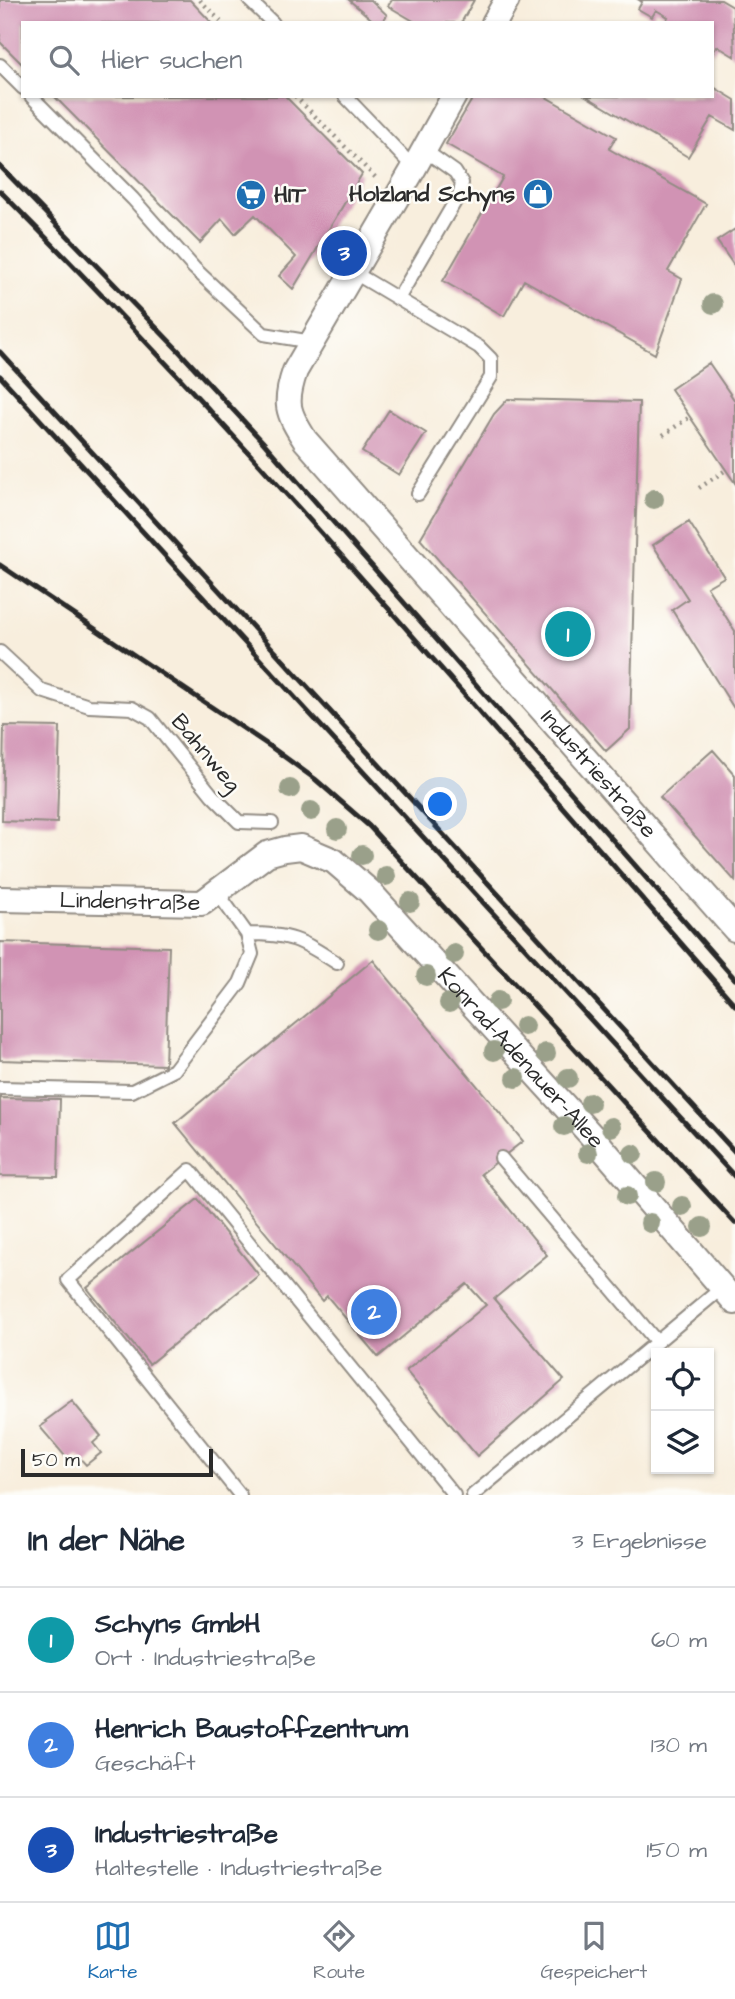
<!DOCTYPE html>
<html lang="de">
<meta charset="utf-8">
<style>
body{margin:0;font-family:"Architects Daughter",sans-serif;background:#f6f6f7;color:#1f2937}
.controls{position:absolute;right:21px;bottom:21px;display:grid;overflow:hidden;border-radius:0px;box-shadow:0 2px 5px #0004}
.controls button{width:63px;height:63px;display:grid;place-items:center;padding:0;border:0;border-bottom:2px solid #e0e1e3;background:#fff;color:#1f2937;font:35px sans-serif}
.scale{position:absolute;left:21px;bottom:18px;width:192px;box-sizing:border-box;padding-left:7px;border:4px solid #2b2b2b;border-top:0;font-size:19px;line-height:24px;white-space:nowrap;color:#2b2b2b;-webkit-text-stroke:5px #fdfcf7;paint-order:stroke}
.you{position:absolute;left:441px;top:805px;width:24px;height:24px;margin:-18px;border:5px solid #fff;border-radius:50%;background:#1a73e8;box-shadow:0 0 0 10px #1a73e833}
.badge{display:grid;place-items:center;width:46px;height:46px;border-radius:50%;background:#1f6fb2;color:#fff;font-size:23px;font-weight:700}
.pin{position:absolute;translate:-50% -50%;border:4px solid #fff;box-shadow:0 2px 7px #0006}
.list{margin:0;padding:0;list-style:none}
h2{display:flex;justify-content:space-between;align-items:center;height:91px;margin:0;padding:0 28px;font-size:30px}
h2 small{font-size:23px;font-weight:400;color:#747a83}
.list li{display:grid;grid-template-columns:46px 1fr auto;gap:21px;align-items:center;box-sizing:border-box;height:105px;padding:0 28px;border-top:2px solid #e0e1e3}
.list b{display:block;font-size:26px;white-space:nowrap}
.list p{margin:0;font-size:23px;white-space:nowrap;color:#747a83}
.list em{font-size:23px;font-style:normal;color:#747a83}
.icon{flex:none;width:38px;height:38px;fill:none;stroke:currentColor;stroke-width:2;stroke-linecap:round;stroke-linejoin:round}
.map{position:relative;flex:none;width:735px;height:1495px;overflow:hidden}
.search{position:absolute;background:#fff;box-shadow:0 2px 5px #0004;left:21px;right:21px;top:21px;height:77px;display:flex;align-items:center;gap:18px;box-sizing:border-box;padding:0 24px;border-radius:0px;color:#747a83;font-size:26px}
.sheet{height:406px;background:#fff}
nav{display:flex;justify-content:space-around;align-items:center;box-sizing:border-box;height:98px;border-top:2px solid #e0e1e3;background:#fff;font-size:19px;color:#747a83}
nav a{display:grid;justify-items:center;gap:4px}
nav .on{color:#1f6fb2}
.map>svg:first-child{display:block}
.building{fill:#d193b4}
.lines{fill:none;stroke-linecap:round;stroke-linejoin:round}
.lane-casing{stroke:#928c84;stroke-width:16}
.street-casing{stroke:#928c84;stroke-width:28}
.path{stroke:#928c84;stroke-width:4.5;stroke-dasharray:2 5;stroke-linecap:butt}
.lane{stroke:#fff;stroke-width:12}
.street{stroke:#fff;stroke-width:24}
.rail{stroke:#2b2b2b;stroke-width:5}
.tree{fill:#9aa08a}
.labels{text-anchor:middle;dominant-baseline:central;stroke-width:5;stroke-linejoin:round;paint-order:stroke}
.poi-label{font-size:23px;font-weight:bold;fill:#2b2b2b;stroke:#fdfcf7;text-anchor:end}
.street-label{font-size:23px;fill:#2b2b2b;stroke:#fdfcf7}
</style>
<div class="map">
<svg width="735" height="1495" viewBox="0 0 735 1495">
<rect width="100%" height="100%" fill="#fdfcf7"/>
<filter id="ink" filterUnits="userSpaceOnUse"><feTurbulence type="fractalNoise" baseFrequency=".0143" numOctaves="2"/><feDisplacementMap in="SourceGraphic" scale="14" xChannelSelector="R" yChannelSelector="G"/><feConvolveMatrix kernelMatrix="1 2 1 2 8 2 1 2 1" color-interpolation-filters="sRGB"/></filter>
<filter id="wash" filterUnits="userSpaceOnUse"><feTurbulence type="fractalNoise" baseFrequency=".00686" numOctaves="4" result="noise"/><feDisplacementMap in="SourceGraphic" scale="28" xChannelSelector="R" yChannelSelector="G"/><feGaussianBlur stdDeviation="1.57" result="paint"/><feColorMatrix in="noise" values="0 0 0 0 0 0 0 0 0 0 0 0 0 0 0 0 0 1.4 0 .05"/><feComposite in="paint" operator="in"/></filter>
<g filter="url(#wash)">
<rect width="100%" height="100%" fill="#f8eedd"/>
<g id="blocks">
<!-- building -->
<path class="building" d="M0,0H190L212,23H23V65L0,42Z
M349,0H371L387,15L381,23H376Z
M392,0H474L461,23H417L388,6Z
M639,0H721L733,7L735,57L717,46L712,54V23H665L668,17L656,10L652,17L638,9L642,2Z
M712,86L735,100V130L712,117L688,157L586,96H712Z
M54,96H285L362,174L293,289L279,276L296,257L255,215L235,234L222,219L200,243Z
M474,96H544L616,137L609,149L706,204L668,271L682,279L655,354L524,280L504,316L443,281L503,177L446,144Z
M735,229V267L717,241Z
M709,363L735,401V483L671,389Z
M508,399L639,402L630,729L606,751L420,539L494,414Z
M389,410L426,433L399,475L362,452Z
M689,522L724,577L707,587L735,631V710L672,610L688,599L653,545Z
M4,726L60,727L57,823L2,821Z
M713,750L735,775V881L660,797Z
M0,942L169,947L165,1065L0,1060Z
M373,960L523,1141L481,1174L547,1255L494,1299L564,1380L477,1456L406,1371L486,1305L467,1284L378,1357L327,1296L322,1301L175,1123Z
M0,1098L60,1099L58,1177L0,1176Z
M198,1199L259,1275L149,1364L87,1288Z
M72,1401L101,1436L93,1443L101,1453L86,1465L78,1456L70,1462L40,1427L47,1422L45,1421Z"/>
</g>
</g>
<g filter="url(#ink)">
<use href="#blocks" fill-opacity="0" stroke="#928c84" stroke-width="2"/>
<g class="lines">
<!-- lane casing -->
<g class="lane-casing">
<path id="lane" d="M249,0L273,23
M0,65L23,88
M31,96L133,199L194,268L264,334L312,342
M345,96L414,168
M353,272L479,347L491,359V377L418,494
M398,299L460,193L462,183L455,172L424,150
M0,652L42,691L89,706L132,708L150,718L212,795L239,822L272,823
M247,934C291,934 300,939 337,963
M0,1088L132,1091L174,1070L240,983L252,954L247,934L217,892
M501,1158L657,1342
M240,1495L68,1280L190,1170L454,1495
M473,1495L723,1287"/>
</g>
<!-- street casing -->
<g class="street-casing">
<g id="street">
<path d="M494,23L507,0"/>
<path id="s1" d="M454,96L414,168L295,371C284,403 287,412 305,440L735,929"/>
<path id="s2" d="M0,899L202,903L267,854L285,849L301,847L334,861L369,891L591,1135L735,1302"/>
</g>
</g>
<!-- path -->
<path class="path" d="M200,0L222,23
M295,96L378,180
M663,435L690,417
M699,488L726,470"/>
<!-- lane -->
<use href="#lane" class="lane"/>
<!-- street -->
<use href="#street" class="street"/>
<!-- rail -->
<path class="rail" d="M0,166L177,349L262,441L735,979
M0,191C258,450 494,730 735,1005
M0,352L735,1152
M0,376L735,1177
M0,565L271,747L315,779L369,826L735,1223"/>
</g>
<!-- trees -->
<g class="tree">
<circle cx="713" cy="304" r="10"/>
<circle cx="654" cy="499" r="10"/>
<circle cx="290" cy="789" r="10"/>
<circle cx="311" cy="811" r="10"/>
<circle cx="337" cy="829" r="10"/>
<circle cx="362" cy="855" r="10"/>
<circle cx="386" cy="876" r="10"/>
<circle cx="410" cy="902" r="10"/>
<circle cx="378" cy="930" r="10"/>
<circle cx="454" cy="954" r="10"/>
<circle cx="426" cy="976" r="10"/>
<circle cx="498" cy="1001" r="10"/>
<circle cx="449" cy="1003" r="10"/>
<circle cx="524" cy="1026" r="10"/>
<circle cx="494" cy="1051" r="10"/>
<circle cx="546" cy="1053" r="10"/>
<circle cx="516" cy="1078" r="10"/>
<circle cx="568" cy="1078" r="10"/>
<circle cx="590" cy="1103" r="10"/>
<circle cx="564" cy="1126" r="10"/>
<circle cx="611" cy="1127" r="10"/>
<circle cx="588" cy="1153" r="10"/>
<circle cx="633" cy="1154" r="10"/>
<circle cx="656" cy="1182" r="10"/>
<circle cx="627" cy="1196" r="10"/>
<circle cx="682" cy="1206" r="10"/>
<circle cx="650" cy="1223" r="10"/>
<circle cx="702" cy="1227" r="10"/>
</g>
</g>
<!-- icons -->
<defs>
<g id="shop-disc" transform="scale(1.575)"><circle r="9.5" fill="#1f6fb2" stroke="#fdfcf7"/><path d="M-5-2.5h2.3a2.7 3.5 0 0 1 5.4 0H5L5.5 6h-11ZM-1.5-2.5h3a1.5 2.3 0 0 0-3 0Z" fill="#fff"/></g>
<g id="supermarket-disc" transform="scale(1.575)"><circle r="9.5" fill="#1f6fb2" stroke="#fdfcf7"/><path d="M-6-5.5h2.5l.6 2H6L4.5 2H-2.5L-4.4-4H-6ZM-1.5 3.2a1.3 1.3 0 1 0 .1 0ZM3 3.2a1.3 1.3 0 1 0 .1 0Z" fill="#fff"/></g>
</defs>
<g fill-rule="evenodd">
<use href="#shop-disc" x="538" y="194"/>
<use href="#supermarket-disc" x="251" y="195"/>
</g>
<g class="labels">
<!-- poi labels -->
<g class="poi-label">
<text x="515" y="194">Holzland Schyns</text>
<text x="274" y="195" text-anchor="start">HIT</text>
</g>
<!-- street labels -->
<g class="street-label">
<text transform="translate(206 753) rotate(50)">Bahnweg</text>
<text stroke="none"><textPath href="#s1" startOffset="836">Industriestraße</textPath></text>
<text stroke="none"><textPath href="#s2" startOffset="130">Lindenstraße</textPath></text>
<text stroke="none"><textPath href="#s2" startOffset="626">Konrad-Adenauer-Allee</textPath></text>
</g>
</g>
</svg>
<div class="controls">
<button><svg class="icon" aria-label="locate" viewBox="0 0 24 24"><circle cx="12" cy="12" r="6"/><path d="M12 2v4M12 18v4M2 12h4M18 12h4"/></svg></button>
<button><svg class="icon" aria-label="layers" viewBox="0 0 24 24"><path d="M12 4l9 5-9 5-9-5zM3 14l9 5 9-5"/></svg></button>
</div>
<div class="scale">50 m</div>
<div class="you"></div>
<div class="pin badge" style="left:568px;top:634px;background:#0f9aa8">1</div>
<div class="pin badge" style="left:374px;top:1312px;background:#3f7fe0">2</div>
<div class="pin badge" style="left:344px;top:253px;background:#1a4fb4">3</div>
<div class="search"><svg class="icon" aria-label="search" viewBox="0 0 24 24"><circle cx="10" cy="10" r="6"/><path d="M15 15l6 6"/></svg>Hier suchen</div>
</div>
<section class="sheet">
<h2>In der Nähe<small>3 Ergebnisse</small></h2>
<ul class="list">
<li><span class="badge" style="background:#0f9aa8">1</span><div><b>Schyns GmbH</b><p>Ort · Industriestraße</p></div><em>60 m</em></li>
<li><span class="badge" style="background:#3f7fe0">2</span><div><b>Henrich Baustoffzentrum</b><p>Geschäft</p></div><em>130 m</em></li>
<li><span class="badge" style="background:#1a4fb4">3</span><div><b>Industriestraße</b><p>Haltestelle · Industriestraße</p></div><em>150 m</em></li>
</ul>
</section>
<nav>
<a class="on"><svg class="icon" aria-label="map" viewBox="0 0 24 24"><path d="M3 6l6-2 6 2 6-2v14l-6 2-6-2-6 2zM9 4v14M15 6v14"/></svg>Karte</a>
<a><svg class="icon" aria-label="directions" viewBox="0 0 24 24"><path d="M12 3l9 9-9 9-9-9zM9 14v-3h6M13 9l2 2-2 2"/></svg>Route</a>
<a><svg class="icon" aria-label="saved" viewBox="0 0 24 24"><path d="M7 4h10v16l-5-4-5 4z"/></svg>Gespeichert</a>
</nav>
